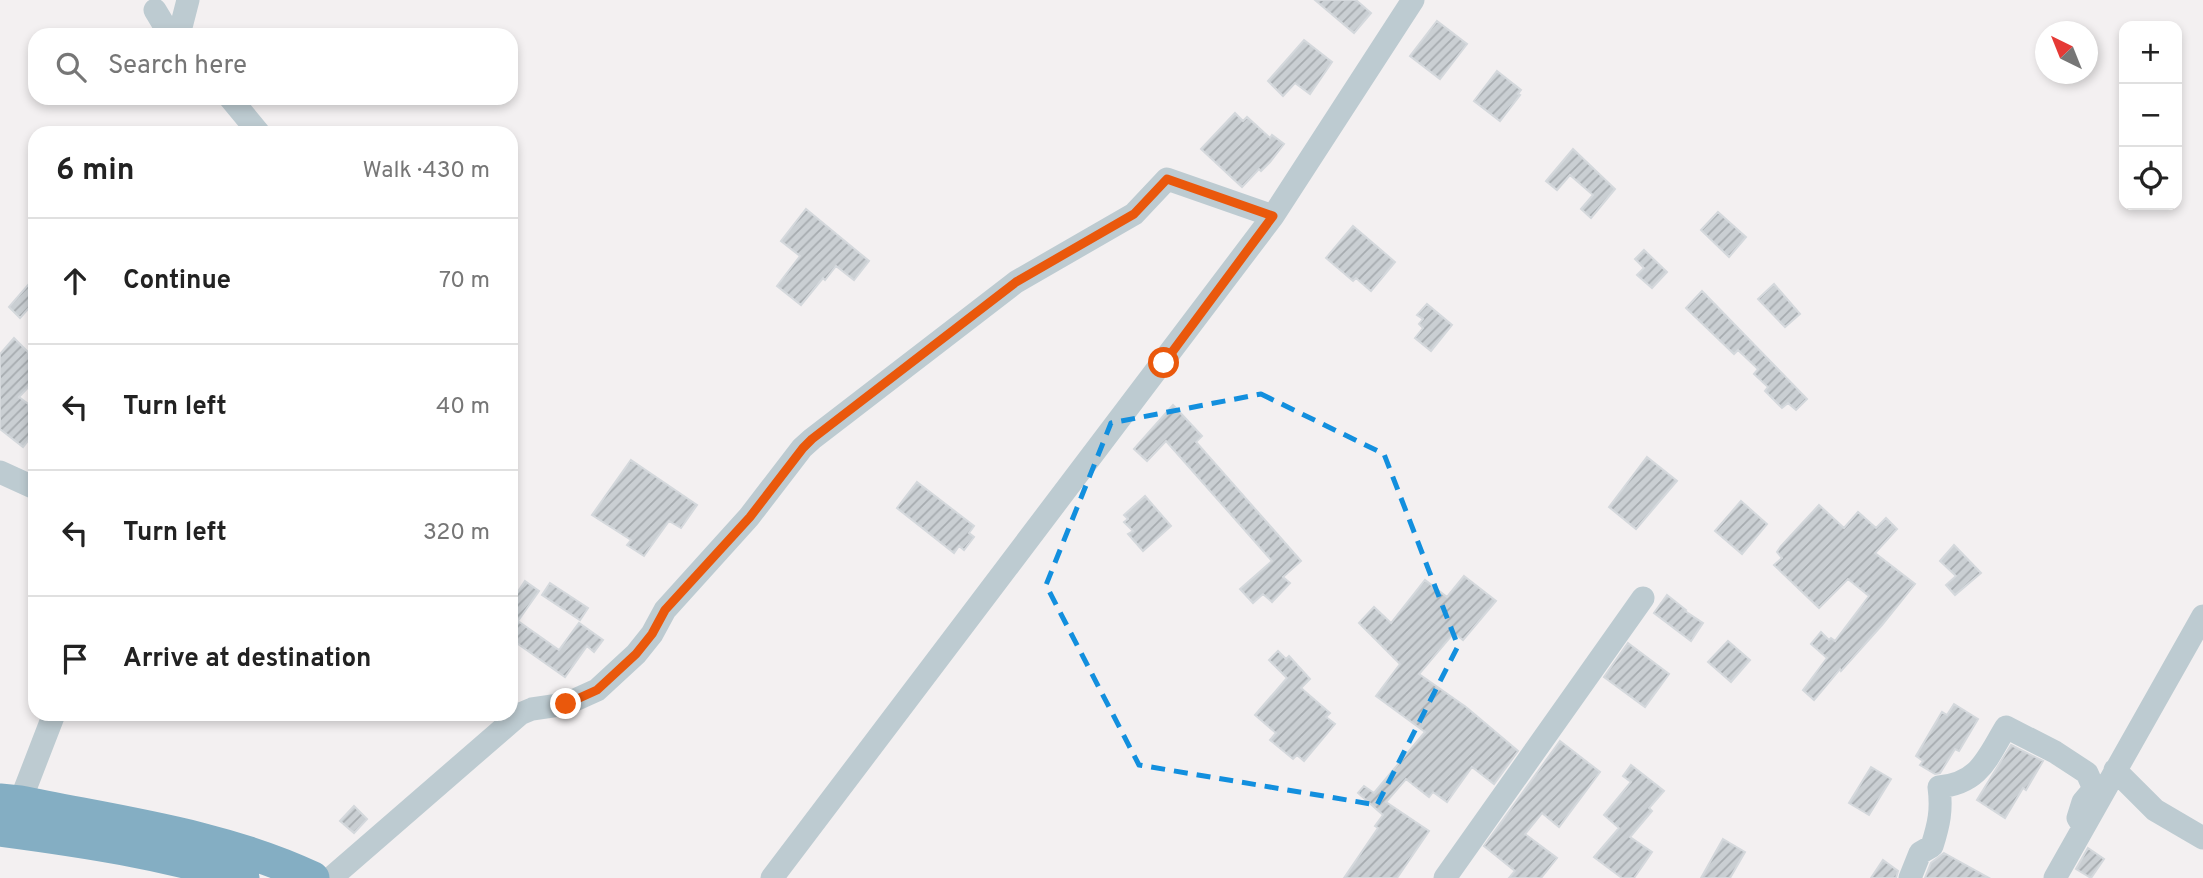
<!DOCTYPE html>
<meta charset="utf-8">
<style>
body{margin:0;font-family:Overpass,sans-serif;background:#f6f6f6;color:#222}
.controls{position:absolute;right:21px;top:21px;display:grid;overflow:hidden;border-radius:14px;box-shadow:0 4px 10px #0003}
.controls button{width:63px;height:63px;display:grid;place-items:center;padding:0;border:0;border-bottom:2px solid #e0e0e0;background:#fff;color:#222;font:35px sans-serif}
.compass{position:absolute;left:2035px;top:21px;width:63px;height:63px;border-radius:50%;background:#fff;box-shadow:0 4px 10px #0003;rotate:317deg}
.stop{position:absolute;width:21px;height:21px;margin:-16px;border:5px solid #ea580c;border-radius:50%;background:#fff}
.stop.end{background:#ea580c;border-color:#fff;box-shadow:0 2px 7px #0008}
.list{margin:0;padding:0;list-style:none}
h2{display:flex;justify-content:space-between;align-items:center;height:91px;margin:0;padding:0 28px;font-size:30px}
h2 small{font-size:23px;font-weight:400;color:#767676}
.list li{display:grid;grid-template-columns:46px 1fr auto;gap:21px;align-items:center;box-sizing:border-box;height:126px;padding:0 28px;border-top:2px solid #e0e0e0}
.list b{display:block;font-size:26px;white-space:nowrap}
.list em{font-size:23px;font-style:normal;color:#767676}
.icon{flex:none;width:38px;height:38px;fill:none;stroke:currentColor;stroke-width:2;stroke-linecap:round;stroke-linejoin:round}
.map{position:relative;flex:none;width:2203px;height:878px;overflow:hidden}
.search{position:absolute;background:#fff;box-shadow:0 4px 10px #0003;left:28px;top:28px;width:490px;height:77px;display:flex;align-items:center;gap:18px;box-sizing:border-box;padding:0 24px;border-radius:21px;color:#767676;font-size:26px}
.panel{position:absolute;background:#fff;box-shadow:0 4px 10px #0003;left:28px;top:126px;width:490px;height:595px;border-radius:21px}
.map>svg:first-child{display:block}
.building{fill:url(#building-hatch);stroke:#d4d8dc;stroke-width:2}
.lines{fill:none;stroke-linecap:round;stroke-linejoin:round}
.minor{stroke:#bdcbd1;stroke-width:23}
.highway{stroke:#84aec3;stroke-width:33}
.route{stroke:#ea580c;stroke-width:9}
.marked{fill:none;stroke:#128fde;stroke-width:5;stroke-dasharray:14 9;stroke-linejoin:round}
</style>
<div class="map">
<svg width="2203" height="878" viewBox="0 0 2203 878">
<defs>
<pattern id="building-hatch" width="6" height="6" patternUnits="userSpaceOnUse" patternTransform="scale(1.75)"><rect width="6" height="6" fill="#cacfd3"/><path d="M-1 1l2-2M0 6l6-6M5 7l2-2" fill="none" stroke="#a6abaf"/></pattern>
</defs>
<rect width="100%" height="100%" fill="#f3f0f1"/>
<!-- building -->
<path class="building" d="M1315,0H1356L1371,13L1354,33Z
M1437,21L1467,44L1440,79L1410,56Z
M1304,40L1332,62L1310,94L1295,83L1283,96L1268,81Z
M1497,71L1521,90L1518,94L1520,95L1500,121L1474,101Z
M1235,113L1243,121L1247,117L1270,138L1272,135L1284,144L1270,162L1261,171L1259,169L1242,187L1201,149Z
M1573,149L1615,189L1591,218L1581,209L1593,195L1570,175L1557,190L1546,181Z
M806,209L869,261L854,280L836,266L825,280L823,278L801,305L777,286L800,256L781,241Z
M1718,212L1746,237L1729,257L1701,230Z
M1353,226L1395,262L1371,291L1356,278L1353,281L1326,258Z
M1644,250L1667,272L1652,288L1637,275L1644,268L1635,259Z
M35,277V301L20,318L9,307Z
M1774,284L1800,314L1785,327L1758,299Z
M1702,291L1807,399L1796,410L1788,403L1782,408L1765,391L1768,387L1754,374L1758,369L1738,350L1734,354L1686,308Z
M1427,304L1452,325L1431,351L1415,338L1423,328L1419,324L1423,319L1417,315Z
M14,338L32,356L29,359L35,365V380L19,397L35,409V432L23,447L0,429V354Z
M1173,405L1202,436L1196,442L1301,561L1283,577L1290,583L1272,602L1263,594L1253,603L1240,589L1272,561L1166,441L1147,461L1134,449Z
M1647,457L1677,481L1636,529L1609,507Z
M631,460L697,505L681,528L669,521L644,556L627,545L631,540L592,515Z
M917,482L974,526L969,533L974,537L964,550L959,546L954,553L897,508Z
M1145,496L1171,526L1143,551L1128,534L1133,531L1124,522L1128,519L1124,515Z
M1741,501L1767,524L1742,554L1715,531Z
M1819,505L1844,528L1858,512L1876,528L1886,518L1897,529L1875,553L1915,584L1882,625L1841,671L1840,669L1814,700L1803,690L1827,658L1811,644L1821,632L1829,640L1831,638L1835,641L1869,596L1848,579L1819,608L1774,565L1782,558L1777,552L1781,546Z
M1954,545L1981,573L1955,595L1946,585L1956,576L1940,561Z
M1464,576L1496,601L1463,640L1458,636L1456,638L1452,635L1419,674L1466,707L1518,751L1494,784L1472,767L1447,802L1433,792L1429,797L1406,779L1386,802L1429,831L1397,878H1344L1378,828L1375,826L1383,815L1358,793L1364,786L1374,793L1425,732L1376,696L1400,664L1359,623L1374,607L1391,623L1425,580L1447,597Z
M525,581L539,591L518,621L559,650L579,623L603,640L594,652L587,646L565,677L511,639V602Z
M550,583L588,608L580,620L542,595Z
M1667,595L1686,610L1685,611L1703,623L1691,641L1654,613Z
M1728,641L1750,660L1731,682L1708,662Z
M1628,643L1669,674L1645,707L1604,677Z
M1278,651L1286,659L1289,656L1310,679L1301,688L1330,713L1326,717L1335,724L1304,761L1297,755L1293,759L1270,740L1276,733L1255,715L1287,678L1269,660Z
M1954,704L1978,719L1959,751L1955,749L1940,773L1935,774L1920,765L1923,761L1916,756L1942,712L1947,715Z
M1560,741L1600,772L1559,827L1542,813L1525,834L1557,858L1541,878H1509L1515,871L1484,846Z
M2011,745L2043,761L2026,790L2023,788L2005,818L1977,800Z
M1631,765L1664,791L1649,808L1652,811L1630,837L1652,852L1634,878H1622L1594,857L1619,828L1604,815L1631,782L1623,776Z
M1871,767L1891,779L1869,815L1849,803Z
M354,806L367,819L354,833L340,821Z
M1723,839L1745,852L1730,878H1701Z
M2088,848L2104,859L2091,878L2076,869Z
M1944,853L1989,878H1925L1931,863Z
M1883,860L1898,871L1896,878H1871Z"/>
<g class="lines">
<!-- minor -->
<path class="minor" d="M155,10L170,35
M179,35L188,0
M230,98L259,133
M0,472L35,488
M2115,770L2155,810L2203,838
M20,802L54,714
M331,878L520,714L532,709L566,704L597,690L636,654L652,634L665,610L749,517L802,448L812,439L1016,282L1134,214L1167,179L1273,216
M772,878L1273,216L1413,0
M1445,878L1643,598
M1910,878L1920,853L1932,846C1939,824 1942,810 1939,787C1980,783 1987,758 2006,727L2055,752L2087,773L2094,789L2083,802L2078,818L2083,826
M2055,878L2203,616"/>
<!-- highway -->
<path class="highway" d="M0,800L20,802C117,822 222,835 313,878
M0,830C83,841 163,853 243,878"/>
</g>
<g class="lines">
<!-- route -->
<path class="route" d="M566,704L597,690L636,654L652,634L665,610L750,517L803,448L812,439L1016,282L1134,214L1167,179L1273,216L1164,363"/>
</g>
<!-- marked area -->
<path class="marked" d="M1261,394L1384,454L1458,646L1377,805L1139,765L1046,585L1111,423Z"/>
</svg>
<div class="controls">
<button>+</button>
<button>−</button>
<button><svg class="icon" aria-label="locate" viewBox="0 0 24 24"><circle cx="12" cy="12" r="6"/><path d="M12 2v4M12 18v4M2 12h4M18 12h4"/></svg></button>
</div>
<svg class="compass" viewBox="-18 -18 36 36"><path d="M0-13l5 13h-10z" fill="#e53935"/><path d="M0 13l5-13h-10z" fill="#767676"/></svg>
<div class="stop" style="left:1164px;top:363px"></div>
<div class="stop end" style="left:566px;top:704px"></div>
<div class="search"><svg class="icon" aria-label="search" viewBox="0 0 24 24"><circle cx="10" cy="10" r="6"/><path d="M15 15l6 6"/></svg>Search here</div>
<section class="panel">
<h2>6 min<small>Walk · 430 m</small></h2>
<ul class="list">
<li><svg class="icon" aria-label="ahead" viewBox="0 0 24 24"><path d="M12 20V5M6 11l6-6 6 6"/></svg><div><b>Continue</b></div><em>70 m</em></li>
<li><svg class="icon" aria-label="left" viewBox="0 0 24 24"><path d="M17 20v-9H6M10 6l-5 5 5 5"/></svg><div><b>Turn left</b></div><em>40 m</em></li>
<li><svg class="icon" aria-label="left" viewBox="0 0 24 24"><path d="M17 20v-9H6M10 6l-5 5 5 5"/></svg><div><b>Turn left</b></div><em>320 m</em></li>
<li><svg class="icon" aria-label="arrive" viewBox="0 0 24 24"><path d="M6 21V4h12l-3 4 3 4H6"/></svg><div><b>Arrive at destination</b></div></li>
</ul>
</section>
</div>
